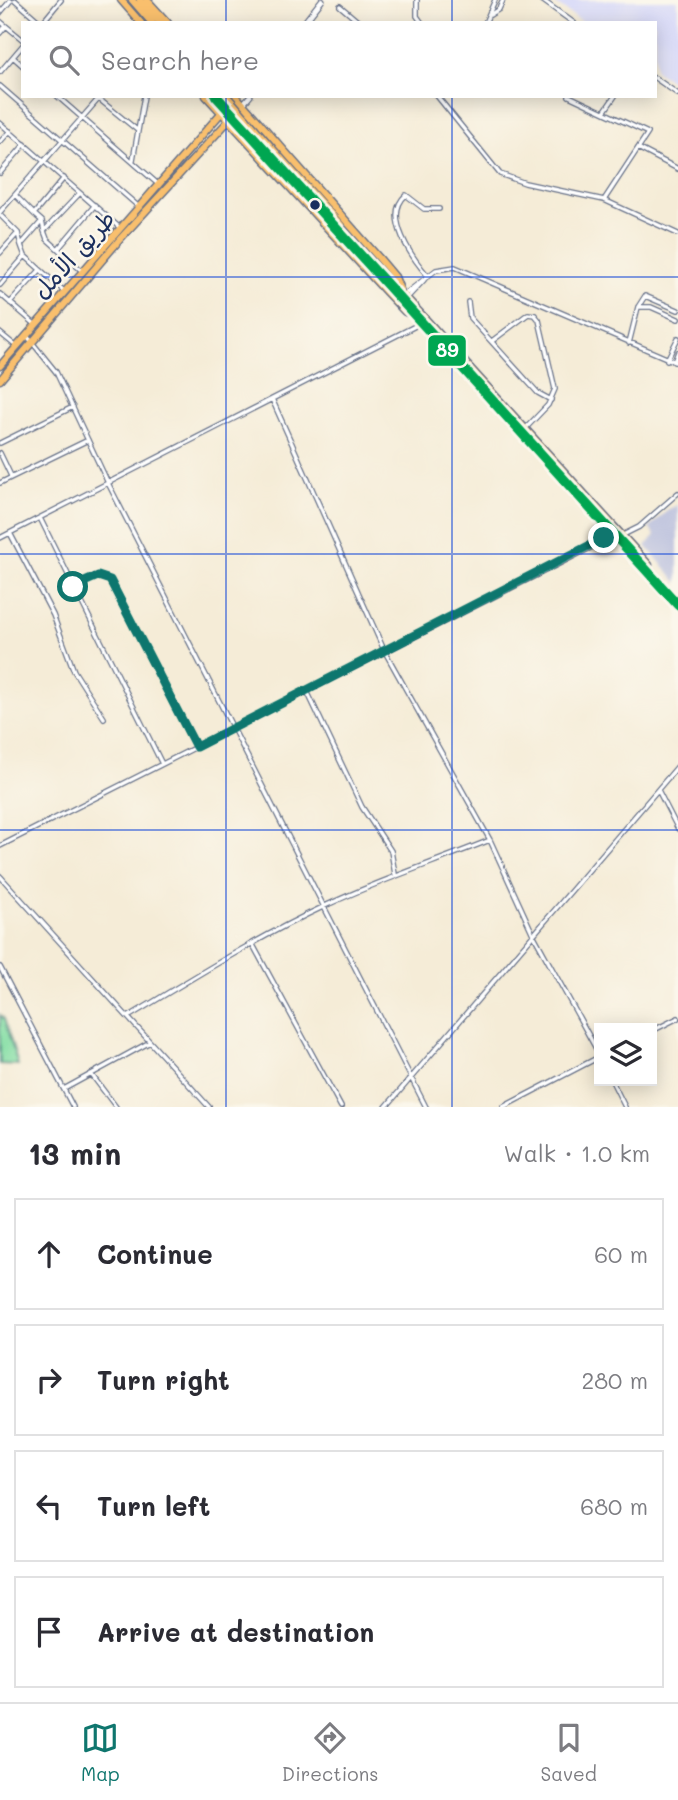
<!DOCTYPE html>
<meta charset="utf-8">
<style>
body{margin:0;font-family:Mali,"Playpen Sans Arabic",sans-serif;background:#f2f2f3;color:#2b2b33}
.controls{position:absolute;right:21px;bottom:21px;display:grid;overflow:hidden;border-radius:0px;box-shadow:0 4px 18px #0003}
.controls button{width:63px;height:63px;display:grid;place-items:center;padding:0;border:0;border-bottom:2px solid #e1e1e2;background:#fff;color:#2b2b33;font:35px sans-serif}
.stop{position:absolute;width:21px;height:21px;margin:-16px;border:5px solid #0f766e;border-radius:50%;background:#fff}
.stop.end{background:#0f766e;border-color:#fff;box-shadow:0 2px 7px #0008}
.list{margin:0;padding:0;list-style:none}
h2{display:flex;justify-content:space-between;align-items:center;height:91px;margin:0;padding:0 28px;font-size:30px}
h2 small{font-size:23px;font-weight:400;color:#7c7c81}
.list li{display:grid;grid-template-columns:46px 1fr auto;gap:21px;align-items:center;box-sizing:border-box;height:112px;margin:0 14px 14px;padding:0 14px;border:2px solid #e1e1e2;border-radius:0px}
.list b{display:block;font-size:26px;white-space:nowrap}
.list em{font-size:23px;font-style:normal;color:#7c7c81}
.icon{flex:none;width:38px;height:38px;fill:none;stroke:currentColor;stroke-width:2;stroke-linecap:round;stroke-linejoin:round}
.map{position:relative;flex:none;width:678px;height:1107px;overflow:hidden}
.search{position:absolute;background:#fff;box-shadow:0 4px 18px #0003;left:21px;right:21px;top:21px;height:77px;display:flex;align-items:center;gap:18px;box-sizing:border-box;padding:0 24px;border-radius:0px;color:#7c7c81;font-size:26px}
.sheet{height:595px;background:#fff}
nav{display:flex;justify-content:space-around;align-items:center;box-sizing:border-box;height:98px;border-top:2px solid #e1e1e2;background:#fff;font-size:19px;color:#7c7c81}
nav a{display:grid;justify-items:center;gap:4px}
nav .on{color:#0f766e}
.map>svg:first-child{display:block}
.built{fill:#d6d8f9}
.industrial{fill:#bec3de}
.green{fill:#84dea4;stroke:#508681;stroke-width:2}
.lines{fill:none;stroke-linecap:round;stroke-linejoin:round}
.minor-casing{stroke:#677188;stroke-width:6}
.tertiary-casing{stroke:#677188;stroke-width:7}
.trunk-casing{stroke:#677188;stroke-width:9}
.minor{stroke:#fff;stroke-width:3.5}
.tertiary{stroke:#fff;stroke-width:4.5}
.trunk{stroke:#f9bf6d;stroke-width:6}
.trunk-bridge-casing{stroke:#677188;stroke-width:9;stroke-linecap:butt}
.trunk-bridge{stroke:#f9bf6d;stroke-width:6}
.bus-1-casing{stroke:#fbf7ec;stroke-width:16}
.bus-1{stroke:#00a651;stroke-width:10}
.route{stroke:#0f766e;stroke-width:9}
.grid{fill:none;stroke:#1d4ed8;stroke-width:2;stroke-opacity:0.55}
.bus-dot{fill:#1b2f5e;stroke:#fbf7ec;stroke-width:2.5}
.labels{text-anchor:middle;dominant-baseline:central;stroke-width:5;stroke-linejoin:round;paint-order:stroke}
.street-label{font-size:24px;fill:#1b2f5e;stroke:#fbf7ec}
.line-badge{stroke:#fbf7ec;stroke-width:2.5}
.badge-label{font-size:19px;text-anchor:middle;font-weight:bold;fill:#fff}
</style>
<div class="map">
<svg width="678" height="1107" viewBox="0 0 678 1107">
<rect width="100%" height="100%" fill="#fbf7ec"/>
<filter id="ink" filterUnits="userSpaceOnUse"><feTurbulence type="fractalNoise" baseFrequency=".0143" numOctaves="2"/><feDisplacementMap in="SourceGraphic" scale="14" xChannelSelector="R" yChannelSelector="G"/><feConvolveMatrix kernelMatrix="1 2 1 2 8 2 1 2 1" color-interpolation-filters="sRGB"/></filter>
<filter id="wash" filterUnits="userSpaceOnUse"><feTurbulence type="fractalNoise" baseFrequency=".00686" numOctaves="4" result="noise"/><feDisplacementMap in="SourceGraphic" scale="28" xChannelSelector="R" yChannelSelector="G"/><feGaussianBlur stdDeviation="1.57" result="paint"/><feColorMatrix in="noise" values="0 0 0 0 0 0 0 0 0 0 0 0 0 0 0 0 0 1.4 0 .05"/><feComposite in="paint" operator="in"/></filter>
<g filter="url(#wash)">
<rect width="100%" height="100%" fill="#f5ecd7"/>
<!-- built -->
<path class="built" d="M550,0H678V85L655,70V23H584Z"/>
<!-- industrial -->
<path class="industrial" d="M678,505V583L646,546L655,535L649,528L669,509Z"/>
<!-- green -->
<path class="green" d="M0,1015L4,1019L18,1065L0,1064Z"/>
</g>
<g filter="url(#ink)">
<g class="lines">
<!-- minor casing -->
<g class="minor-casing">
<path id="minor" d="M15,0L41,23
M417,0V16L422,23
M542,0L574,23
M340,6L360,23
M0,13L11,0
M490,15L499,9L503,0
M0,21L23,40
M42,23L61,0
M485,23L495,0
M0,33L6,26
M13,57L23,66
M0,72L23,45
M655,78L678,94
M0,86L139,207
M57,96L159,185
M437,96L500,174L525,183L604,200L678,234
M569,96L648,133L604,200
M99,99L137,130
M604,112L615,96
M0,123L120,228
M0,142L10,131
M638,148L678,169
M133,160L144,96
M0,173L25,144
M15,195L34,214L64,178
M0,212L101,96
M34,214L42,221L44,231
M0,215L18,233L21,245L42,221
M58,249L47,239L44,231L80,193
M0,253L18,233
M25,256L64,291
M82,271L58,249L95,205
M428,276C413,259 382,216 406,195L424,209H439
M0,285L25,256L21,245
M0,294L36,325
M405,294L436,270L455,267L678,363
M408,297L424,280
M468,302L470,318L538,393L551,400
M10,303L40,270
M638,307H651L678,319
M0,333L17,347
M27,336L56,372L108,483L426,1107
M492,341L528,314L535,315L539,320L555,389L548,405L525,429
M629,343L638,307L645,296L678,310
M667,360L678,338
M674,362L678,352
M272,399L384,650L490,840L533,934L599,1054
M0,443L73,407
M0,453L11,476
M0,483L88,440
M40,518L162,764
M10,533L53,615L74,671L104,718
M621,536L639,527L678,493
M0,538L421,323
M73,587L98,576L110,580L196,747
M307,691L362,807L391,851L395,874
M658,790L678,829
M0,846L614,536
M0,876L209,1107
M253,945L341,1107
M0,967L73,1107
M128,1017C193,978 258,937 327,905C380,880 436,862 490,840
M652,1031L678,1018
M91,1074L116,1107
M612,1081L625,1107
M64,1089L150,1042
M386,1107L678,766
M503,1107L599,1057"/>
</g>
<!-- tertiary casing -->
<g class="tertiary-casing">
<path id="tertiary" d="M304,23L322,0
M243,104L250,96"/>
</g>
<!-- trunk casing -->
<g class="trunk-casing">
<path id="trunk" d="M121,0L141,23
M132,0L152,23
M140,0L160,23
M147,0L168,23
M206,96L386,292L405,312L414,316
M236,96L379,258L395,277L401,292
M272,148L341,225
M268,153L678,605
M402,293L649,565
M0,366L236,96
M0,380L121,238L243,105"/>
</g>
<!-- minor -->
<use href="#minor" class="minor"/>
<!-- tertiary -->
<use href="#tertiary" class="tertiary"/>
<!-- trunk -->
<use href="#trunk" class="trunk"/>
<!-- trunk-bridge casing -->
<g class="trunk-bridge-casing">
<path id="trunk-bridge" d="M216,96L268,153
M227,96L272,148"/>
</g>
<!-- trunk-bridge -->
<use href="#trunk-bridge" class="trunk-bridge"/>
<!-- bus-1 casing -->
<g class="bus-1-casing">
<path id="bus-1" d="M216,96L678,605"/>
</g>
<!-- bus-1 -->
<use href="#bus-1" class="bus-1"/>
</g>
</g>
<g class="lines" filter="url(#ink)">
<!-- route -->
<path class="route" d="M73,587L98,576L110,580L196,747L604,538"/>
</g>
<!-- grid -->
<path class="grid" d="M226,0V23M452,0V23M226,96V1107M452,96V1107M0,277H678M0,554H678M0,830H678"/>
<!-- markers -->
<circle class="bus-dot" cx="315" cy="205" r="6"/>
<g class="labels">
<!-- street labels -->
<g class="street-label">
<text transform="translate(73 254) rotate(-48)">طريق الأمل</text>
</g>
</g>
<rect class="line-badge" x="427" y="334" width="40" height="33" rx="7" fill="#00a651"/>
<g class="badge-label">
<text x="447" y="357">89</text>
</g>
</svg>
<div class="controls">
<button><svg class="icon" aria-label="layers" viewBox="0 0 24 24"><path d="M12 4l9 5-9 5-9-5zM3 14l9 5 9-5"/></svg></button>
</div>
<div class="stop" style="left:73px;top:587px"></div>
<div class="stop end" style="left:604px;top:538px"></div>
<div class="search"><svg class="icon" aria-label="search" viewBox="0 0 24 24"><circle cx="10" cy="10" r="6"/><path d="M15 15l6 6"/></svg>Search here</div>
</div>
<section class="sheet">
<h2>13 min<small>Walk · 1.0 km</small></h2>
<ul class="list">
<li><svg class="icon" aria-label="ahead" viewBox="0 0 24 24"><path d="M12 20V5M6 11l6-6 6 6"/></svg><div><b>Continue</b></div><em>60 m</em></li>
<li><svg class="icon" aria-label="right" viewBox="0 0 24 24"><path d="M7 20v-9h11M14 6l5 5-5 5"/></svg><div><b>Turn right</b></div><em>280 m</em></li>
<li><svg class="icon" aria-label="left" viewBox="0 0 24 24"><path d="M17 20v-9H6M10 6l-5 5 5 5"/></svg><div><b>Turn left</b></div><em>680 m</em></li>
<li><svg class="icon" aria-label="arrive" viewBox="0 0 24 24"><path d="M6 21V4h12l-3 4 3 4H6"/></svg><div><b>Arrive at destination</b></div></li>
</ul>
</section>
<nav>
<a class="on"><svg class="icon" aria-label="map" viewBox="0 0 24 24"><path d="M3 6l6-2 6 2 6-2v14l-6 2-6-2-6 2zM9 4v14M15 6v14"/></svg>Map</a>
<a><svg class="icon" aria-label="directions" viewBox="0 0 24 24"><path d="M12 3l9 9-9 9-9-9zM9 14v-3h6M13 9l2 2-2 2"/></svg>Directions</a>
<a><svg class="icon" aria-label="saved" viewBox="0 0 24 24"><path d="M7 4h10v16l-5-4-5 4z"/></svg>Saved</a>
</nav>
